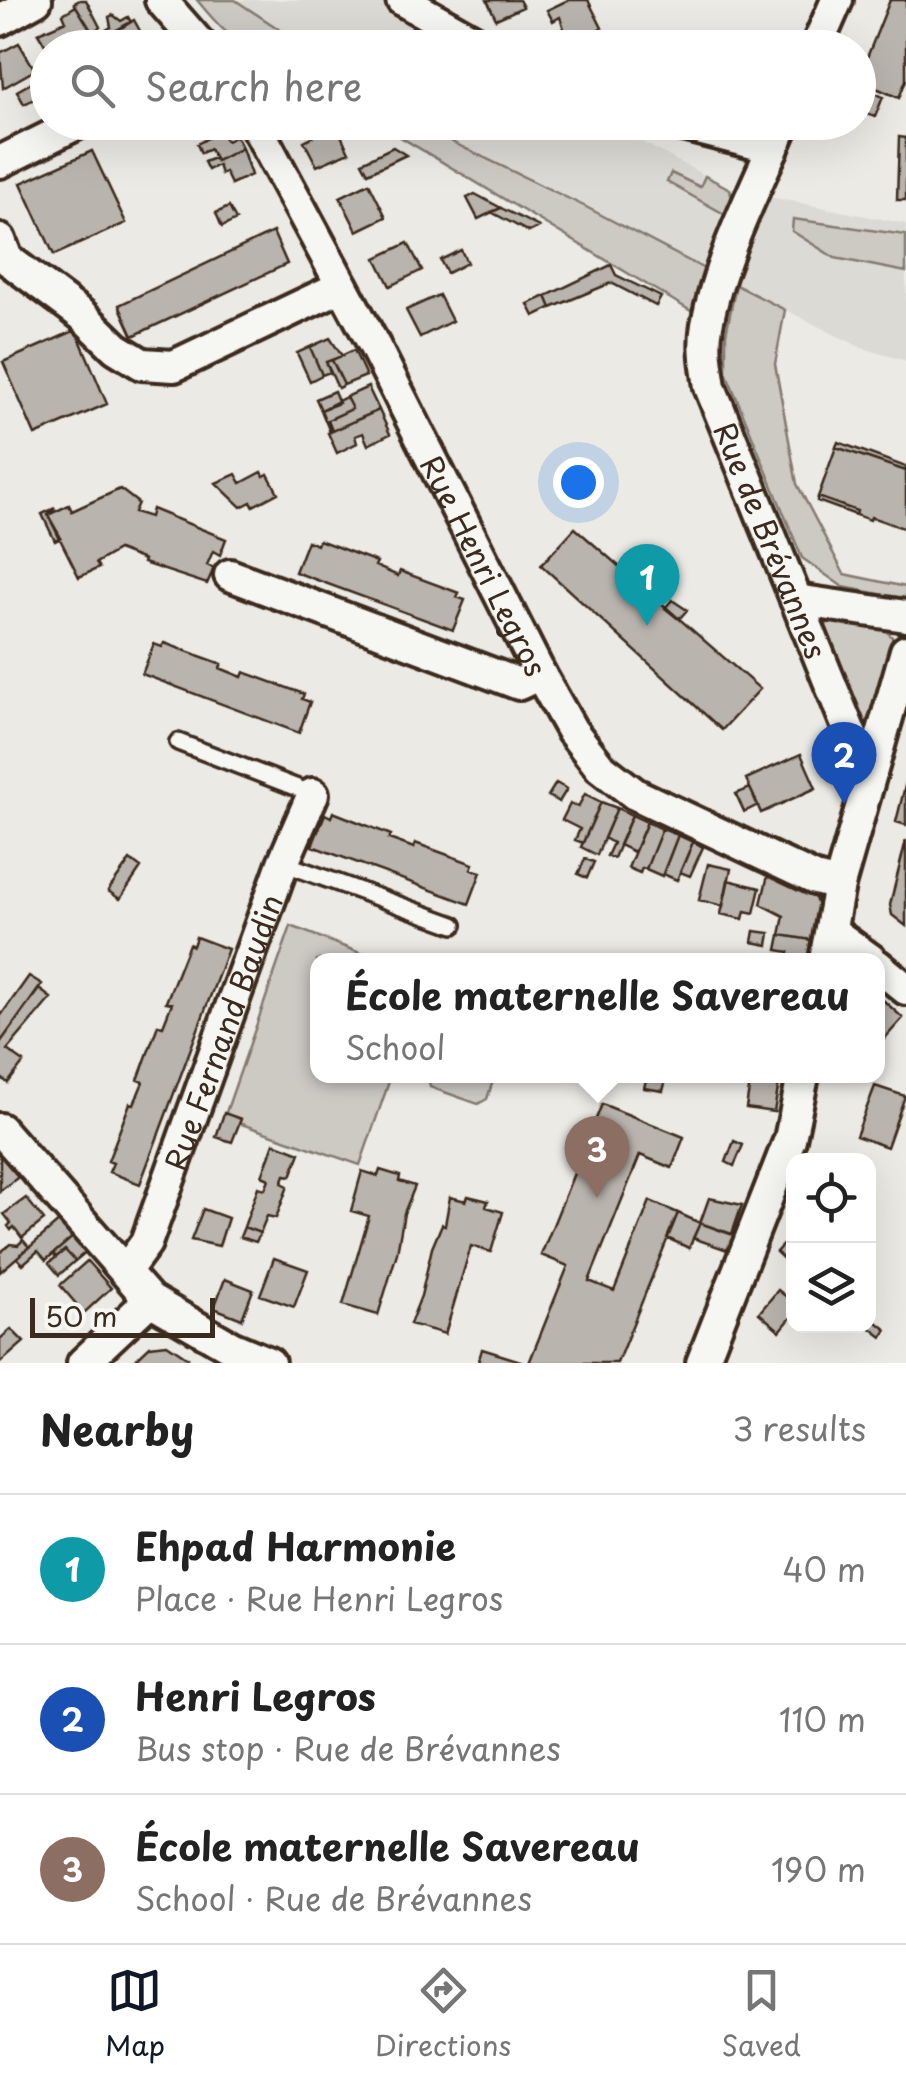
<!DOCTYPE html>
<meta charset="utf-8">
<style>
body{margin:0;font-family:"Playpen Sans",sans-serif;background:#f6f6f6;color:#222}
.controls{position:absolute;right:30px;bottom:30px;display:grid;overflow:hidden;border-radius:20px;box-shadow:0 10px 40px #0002}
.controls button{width:90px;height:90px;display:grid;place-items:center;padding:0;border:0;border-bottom:2px solid #e0e0e0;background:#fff;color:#222;font:50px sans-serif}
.scale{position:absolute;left:30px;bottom:25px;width:185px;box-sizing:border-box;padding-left:10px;border:5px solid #3b2a1e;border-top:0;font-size:28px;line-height:35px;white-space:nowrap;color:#3b2a1e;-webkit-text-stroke:8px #f6f6f2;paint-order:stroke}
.you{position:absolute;left:578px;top:482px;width:35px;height:35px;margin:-25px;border:8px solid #fff;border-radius:50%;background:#1a73e8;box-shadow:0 0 0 15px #1a73e833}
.badge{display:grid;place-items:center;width:65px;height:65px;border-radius:50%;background:#111827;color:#fff;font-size:32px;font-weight:700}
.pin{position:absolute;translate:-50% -82px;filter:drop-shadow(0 2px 5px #0008)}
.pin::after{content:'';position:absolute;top:52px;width:35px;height:30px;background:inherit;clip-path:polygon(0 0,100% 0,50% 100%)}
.popup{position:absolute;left:310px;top:953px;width:575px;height:130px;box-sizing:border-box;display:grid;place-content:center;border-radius:20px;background:#fff;filter:drop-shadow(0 2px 8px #0005);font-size:32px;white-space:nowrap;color:#767676}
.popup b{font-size:38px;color:#222}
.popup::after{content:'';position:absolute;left:50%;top:100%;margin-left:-20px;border:20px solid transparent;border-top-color:#fff}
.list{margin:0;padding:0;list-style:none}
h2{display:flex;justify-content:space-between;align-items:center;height:130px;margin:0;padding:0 40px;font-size:42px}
h2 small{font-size:32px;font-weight:400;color:#767676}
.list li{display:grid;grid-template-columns:65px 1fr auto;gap:30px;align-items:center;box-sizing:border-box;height:150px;padding:0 40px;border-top:2px solid #e0e0e0}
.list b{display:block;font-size:38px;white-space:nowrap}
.list p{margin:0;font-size:32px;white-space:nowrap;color:#767676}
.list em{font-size:32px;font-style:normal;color:#767676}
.icon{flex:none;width:55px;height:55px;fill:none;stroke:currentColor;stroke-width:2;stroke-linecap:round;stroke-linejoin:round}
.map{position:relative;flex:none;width:906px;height:1363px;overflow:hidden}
.search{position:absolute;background:#fff;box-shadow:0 10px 40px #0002;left:30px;right:30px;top:30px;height:110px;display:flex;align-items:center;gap:25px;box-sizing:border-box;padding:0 35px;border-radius:55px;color:#767676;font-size:38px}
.sheet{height:580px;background:#fff}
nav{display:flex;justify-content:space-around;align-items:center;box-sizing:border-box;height:140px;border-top:2px solid #e0e0e0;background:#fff;font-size:28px;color:#767676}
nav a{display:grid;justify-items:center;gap:5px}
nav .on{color:#111827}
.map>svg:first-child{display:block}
.built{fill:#dcdad4}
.green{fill:#cdcac4;stroke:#847a71;stroke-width:2.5}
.building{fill:#bab4ae;stroke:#3b2a1e;stroke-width:2.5}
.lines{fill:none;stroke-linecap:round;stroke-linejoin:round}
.lane-casing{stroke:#3b2a1e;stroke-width:22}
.street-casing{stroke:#3b2a1e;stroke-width:38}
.lane{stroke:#f6f6f2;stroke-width:15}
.street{stroke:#f6f6f2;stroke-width:30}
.labels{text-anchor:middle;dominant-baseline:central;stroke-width:8;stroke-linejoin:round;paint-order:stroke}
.street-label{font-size:30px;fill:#3b2a1e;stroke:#f6f6f2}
</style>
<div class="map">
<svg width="906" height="1363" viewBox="0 0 906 1363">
<rect width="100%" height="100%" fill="#ebeae5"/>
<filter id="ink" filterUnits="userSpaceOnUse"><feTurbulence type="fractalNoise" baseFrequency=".01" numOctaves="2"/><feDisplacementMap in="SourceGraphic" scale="20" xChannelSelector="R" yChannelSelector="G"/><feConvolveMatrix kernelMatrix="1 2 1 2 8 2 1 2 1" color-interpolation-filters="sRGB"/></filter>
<g filter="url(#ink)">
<!-- built -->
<path class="built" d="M197,0H377L465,47H250L221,30Z
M377,123H606L730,189L906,224V361L862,348L691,263Z"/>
<!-- green -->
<path class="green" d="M197,0H235L306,47C243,48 238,50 197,0Z
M377,123H421L454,143L586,207L710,272L691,311Z
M671,173L700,187L705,176L730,189L732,200L728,216L667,182Z
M793,219L906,235V272L835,258L792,231Z
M736,285L785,310L775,364L797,484L844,574L906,587V599L843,587L802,558L726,372V334Z
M831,618C854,622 889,620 896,646L871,737H863L822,631Z
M291,926L378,960H317V1076H391L360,1165L224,1118Z
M428,1076H493L494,1078L487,1099L478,1104L430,1087Z"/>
<!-- building -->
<path class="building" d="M80,0H86L100,27L92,32L74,3Z
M487,0H519L523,7L496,19Z
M568,0H588L602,28L569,43L560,17L553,21L547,10Z
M890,0H906V80L899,98L858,80Z
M76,6L92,32L65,48H48V50L38,33L66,21L63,14Z
M113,15L121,21L128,17L131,22L106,37L103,32L111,27L109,17Z
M134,20L145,40L133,48H105L101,39Z
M629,36L656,46L624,48Z
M19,43L35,70L3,88L0,53Z
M47,74L48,92L24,104L17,91Z
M858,86L883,97L875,117L858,111Z
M336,125L349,152L317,166L304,141Z
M219,132L227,141L236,136L242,148L216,161L210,149L201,153L197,144Z
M899,137L906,138V200H897Z
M393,147L406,155L368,173L362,162Z
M242,148L251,175L231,184L225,172L221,174L218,165L208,170L204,162L214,158L216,161Z
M92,151L126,223L54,255L21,183Z
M369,183L386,217L357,231L340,197Z
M475,194L501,208L478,219L467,198Z
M229,207L236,220L222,227L216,213Z
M501,208L539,227L529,232L491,212Z
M273,232L287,264L133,336L119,305Z
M408,243L422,270L390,286L376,258Z
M461,250L467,263L447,273L440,260Z
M611,265L616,275L661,297L656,306L611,283L551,308L546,296Z
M439,295L452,321L420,337L406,310Z
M546,296L551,308L534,316L528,304Z
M76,330L107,404L35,435L3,362Z
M330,338L342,356L326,362L330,372L322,375L310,347Z
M310,347L322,375L310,381L297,353Z
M354,350L366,376L344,385L332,360Z
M332,360L344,385L338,388L326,362Z
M368,387L379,410L332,431L328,420L352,409L346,397Z
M334,391L339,403L321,410L316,399Z
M346,397L352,409L328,420L330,432L321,410Z
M379,410L390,434L368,445L363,433L355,436L357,443L337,453L328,433Z
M838,442L906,467V471L836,447Z
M836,447L906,471V529L871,517L870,520L856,515L857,511L818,497Z
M262,472L264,476L268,474L278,493L253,506L251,502L241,507L216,483L236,474L241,483Z
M120,489L138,503L134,512L150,517L152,509L226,539L220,555L213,551L207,565L214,568L207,584L143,563L144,560L118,550L96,563L99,568L79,577L48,515L69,505L72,511Z
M818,497L857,511L856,515L817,501Z
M55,508L48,515L61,538L55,541L42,514Z
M575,528L760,689L722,730L541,565Z
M319,540L377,562L375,566L398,576L400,571L459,593L457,597L465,600L453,630L295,572L307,541L317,545Z
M672,600L687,610L681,617L677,618L665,608Z
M164,643L222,664L220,668L242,677L244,672L304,694L302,699L310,702L299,733L142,674L154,644L162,647Z
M801,754L816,788L761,813L746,779Z
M906,782V825L896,822Z
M556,783L567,789L559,802L548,796Z
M750,788L758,805L744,812L736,794Z
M585,794L601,802L583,843L575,840L580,829L562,820L570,804L578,807Z
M601,802L617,808L597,855L581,847Z
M617,808L632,815L614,858L607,856L613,843L604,838Z
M333,812L391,835L389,839L414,848L415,843L473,864L471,869L481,872L469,904L312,846L325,814L331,817Z
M632,815L647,822L634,852L619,845Z
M647,822L662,829L646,869L642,868L640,873L628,868Z
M662,829L678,835L662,876L646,869Z
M678,835L693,842L677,880L663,874Z
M906,840V926L892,915L890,905Z
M693,842L703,847L690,876L680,872Z
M585,859L594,862L587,878L578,874Z
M130,860L141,868L120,899L108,891Z
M708,864L731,869L723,906L699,900Z
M768,875L815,898L818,906L812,940L780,935L784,916L761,904Z
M728,880L760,888L754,913L745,911L743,919L721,914Z
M754,931L770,933L768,945L752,942Z
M780,935L812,940L808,960H787L789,952L777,950Z
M196,937L228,949L140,1184L109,1172L113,1163L108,1161L130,1103L134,1104L143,1082L138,1080L158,1025L163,1026L172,1003L166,1002L189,944L193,946Z
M29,976L42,984L0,1043V1012L2,1014Z
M39,989L51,998L7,1050L24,1062L8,1083L0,1077V1043Z
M883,1000L903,1018L877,1047V1007Z
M647,1076H667L663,1091L644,1088Z
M751,1076L780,1077L774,1112L746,1108Z
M875,1086L905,1096L887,1147L856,1136Z
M602,1104L684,1137L672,1168L640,1155L589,1281L614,1291L650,1201L678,1213L617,1363H529L568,1266L541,1255Z
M224,1113L241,1119L232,1142L216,1137Z
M734,1141L743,1145L734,1166L726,1162Z
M274,1143L300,1153L291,1176L285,1175L282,1183L288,1186L276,1218L267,1216L260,1233L244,1227L258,1187L265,1189L269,1179L262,1176Z
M2,1153L21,1175L0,1191V1155Z
M380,1170L400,1176L399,1181L415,1186L404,1213L397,1253L378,1315L343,1305L369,1216L351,1211L362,1171L378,1176Z
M468,1196L488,1201L486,1207L503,1212L491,1252L471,1246L445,1334L410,1324L421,1296L432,1248L442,1224L445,1225L450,1197L466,1201Z
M26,1198L44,1220L22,1238L14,1227L11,1230L8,1226L11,1223L4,1214Z
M709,1198L742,1205L732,1234L700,1223Z
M203,1209L228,1218L219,1246L191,1240Z
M678,1213L700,1223L689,1248L667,1238Z
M61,1220L75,1235L46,1260L38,1251L23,1264L17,1258Z
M700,1223L736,1236L730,1251L693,1238Z
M244,1227L260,1233L256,1242L240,1237Z
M794,1233V1269L776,1252Z
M75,1235L88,1250L75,1261L65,1250L56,1257L53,1254Z
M23,1240L29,1247L0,1272V1253L10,1244L18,1245Z
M65,1250L75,1261L59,1275L49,1263Z
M274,1258L308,1270L294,1307L260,1295Z
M87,1261L111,1288L84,1313L60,1285Z
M225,1279L253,1290L242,1319L214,1308Z
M778,1290L794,1303V1314L780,1331L759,1313Z
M868,1315L887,1330L882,1337L868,1326Z
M11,1329L24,1342L0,1363V1339Z
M167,1344L188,1358L183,1363H132L150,1346Z
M482,1349L524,1362L523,1363H478Z"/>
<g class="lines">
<!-- lane casing -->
<g class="lane-casing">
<path id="lane" d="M178,742L313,794
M283,863L454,925"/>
</g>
<!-- street casing -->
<g class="street-casing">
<g id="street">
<path d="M161,0L203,48"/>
<path d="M402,0L487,48"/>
<path d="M0,20L36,0"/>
<path d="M816,48L837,0"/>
<path id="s1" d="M254,122L375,347L540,674L572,731L600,767L635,794L815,879L839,885"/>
<path d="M671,122L773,148"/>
<path id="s2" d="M784,122C757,186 719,258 707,325C703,346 707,366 710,387L868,777"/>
<path d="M0,162L80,122"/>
<path d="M0,240L7,259L82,315L116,348L142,364L174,366L342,286"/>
<path d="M230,575L519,684L540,674"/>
<path d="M796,600L906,616"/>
<path d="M831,931L871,960"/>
<path d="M825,960L839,885L906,651"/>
<path d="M877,965L906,989"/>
<path d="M0,1129L150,1300L231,1347L269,1363"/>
<path id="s3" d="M126,1270L146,1243L283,863L313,794"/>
<path d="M83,1363L150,1300"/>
<path d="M702,1363L790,1139L803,1076"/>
</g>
</g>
<!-- lane -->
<use href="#lane" class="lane"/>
<!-- street -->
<use href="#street" class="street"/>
</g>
</g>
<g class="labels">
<!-- street labels -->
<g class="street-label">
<text stroke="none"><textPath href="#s2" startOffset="445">Rue de Brévannes</textPath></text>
<text stroke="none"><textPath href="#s1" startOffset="500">Rue Henri Legros</textPath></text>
<text stroke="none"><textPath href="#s3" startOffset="258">Rue Fernand Baudin</textPath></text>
</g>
</g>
</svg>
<div class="controls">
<button><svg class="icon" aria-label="locate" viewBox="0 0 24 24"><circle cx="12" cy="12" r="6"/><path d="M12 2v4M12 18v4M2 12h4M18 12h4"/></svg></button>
<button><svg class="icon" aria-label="layers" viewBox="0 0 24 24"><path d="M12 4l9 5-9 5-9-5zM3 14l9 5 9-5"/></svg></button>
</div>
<div class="scale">50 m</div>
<div class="you"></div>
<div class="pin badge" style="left:647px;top:626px;background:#0f9aa8">1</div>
<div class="pin badge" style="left:844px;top:804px;background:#1a4fb4">2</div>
<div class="pin badge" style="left:597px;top:1198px;background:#8d6e63">3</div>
<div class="popup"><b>École maternelle Savereau</b>School</div>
<div class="search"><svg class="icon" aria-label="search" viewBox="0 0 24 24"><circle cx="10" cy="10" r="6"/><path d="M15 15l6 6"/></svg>Search here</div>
</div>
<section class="sheet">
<h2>Nearby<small>3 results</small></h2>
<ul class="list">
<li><span class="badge" style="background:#0f9aa8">1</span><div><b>Ehpad Harmonie</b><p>Place · Rue Henri Legros</p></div><em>40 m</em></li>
<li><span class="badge" style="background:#1a4fb4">2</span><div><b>Henri Legros</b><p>Bus stop · Rue de Brévannes</p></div><em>110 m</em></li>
<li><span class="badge" style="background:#8d6e63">3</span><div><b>École maternelle Savereau</b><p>School · Rue de Brévannes</p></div><em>190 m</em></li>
</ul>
</section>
<nav>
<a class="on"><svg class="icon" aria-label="map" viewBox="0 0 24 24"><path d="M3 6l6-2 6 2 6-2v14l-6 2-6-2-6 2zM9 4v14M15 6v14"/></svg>Map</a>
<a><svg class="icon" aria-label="directions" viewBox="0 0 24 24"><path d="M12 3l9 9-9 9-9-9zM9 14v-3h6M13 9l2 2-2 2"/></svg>Directions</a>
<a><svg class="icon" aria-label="saved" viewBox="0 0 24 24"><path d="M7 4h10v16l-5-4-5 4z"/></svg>Saved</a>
</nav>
